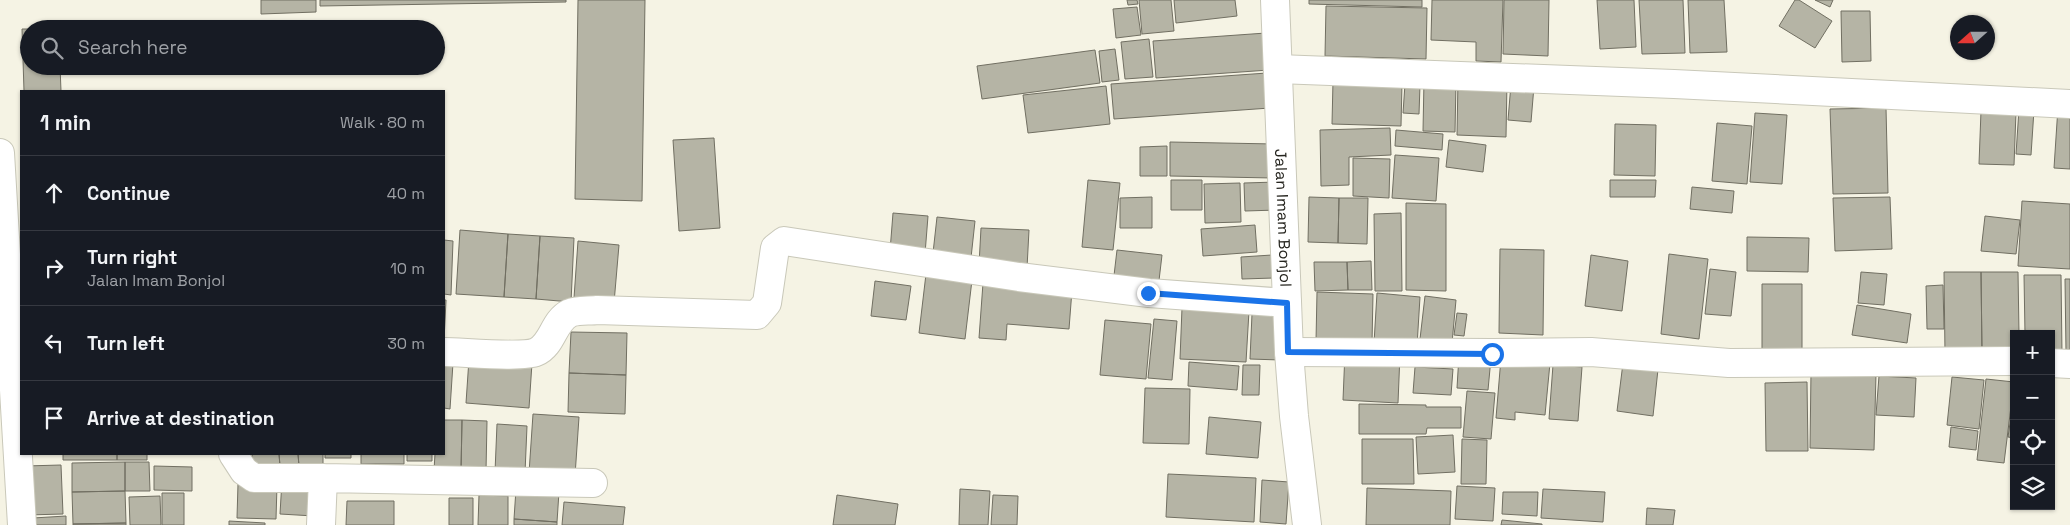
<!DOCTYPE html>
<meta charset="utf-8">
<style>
body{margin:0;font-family:"Space Grotesk",sans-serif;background:#242831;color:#f1f3f6}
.controls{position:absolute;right:15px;bottom:15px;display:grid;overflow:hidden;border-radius:0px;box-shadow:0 1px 4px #0004}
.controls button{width:45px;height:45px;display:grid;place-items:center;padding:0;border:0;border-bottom:1px solid #363941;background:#171b24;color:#f1f3f6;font:25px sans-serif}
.compass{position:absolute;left:1950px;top:15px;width:45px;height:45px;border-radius:50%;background:#171b24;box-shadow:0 1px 4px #0004;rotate:249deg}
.stop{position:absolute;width:15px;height:15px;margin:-11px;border:4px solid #1a73e8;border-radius:50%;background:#fff}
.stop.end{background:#1a73e8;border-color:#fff;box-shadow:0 1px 5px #0008}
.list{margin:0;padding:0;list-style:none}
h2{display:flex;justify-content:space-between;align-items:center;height:65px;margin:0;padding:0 20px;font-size:21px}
h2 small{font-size:16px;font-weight:400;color:#9ea1a6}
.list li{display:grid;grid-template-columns:32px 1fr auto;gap:15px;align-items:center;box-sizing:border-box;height:75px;padding:0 20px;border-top:1px solid #363941}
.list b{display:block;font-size:19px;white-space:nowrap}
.list p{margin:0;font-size:16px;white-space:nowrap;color:#9ea1a6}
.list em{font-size:16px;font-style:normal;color:#9ea1a6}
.icon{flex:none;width:28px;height:28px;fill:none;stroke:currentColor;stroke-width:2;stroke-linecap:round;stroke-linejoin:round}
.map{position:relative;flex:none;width:2070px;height:525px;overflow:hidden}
.search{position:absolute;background:#171b24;box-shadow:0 1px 4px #0004;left:20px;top:20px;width:425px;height:55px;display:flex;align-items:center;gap:12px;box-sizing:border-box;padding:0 18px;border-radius:28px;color:#9ea1a6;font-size:19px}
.panel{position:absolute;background:#171b24;box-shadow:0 1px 4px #0004;left:20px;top:90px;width:425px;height:365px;border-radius:0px}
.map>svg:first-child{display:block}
.building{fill:#b5b4a5;stroke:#716f62}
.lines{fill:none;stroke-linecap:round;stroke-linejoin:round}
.minor-casing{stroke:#c9c8b9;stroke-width:30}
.major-casing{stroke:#c9c8b9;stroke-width:30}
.minor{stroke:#fff;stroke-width:28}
.major{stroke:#fff;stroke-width:28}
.route{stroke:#1a73e8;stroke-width:6}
.labels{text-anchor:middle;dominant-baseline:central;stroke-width:5;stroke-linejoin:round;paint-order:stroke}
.street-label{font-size:16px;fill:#26251f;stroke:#fff}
</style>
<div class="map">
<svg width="2070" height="525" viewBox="0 0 2070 525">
<rect width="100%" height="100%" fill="#f5f3e4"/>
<!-- building -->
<path class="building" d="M261,0H316V12L261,14Z
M320,0H566V2L320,6Z
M578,0H645L642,201L575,199Z
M1127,0H1137L1138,4L1128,5Z
M1139,0H1171L1174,31L1142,34Z
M1174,0H1235L1237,16L1176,23Z
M1309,0H1422V7L1309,4Z
M1432,0H1503L1501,62L1476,61V42L1431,40Z
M1504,0H1549L1548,56L1503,54Z
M1597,0H1634L1636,47L1600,49Z
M1639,0H1683L1685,53L1642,54Z
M1688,0H1724L1727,52L1690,53Z
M1795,0H1799L1832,21L1815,48L1779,26Z
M1815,0H1833L1830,7Z
M1326,6L1427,8L1426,59L1325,56Z
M1137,7L1141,35L1116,38L1113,9Z
M1841,11H1870L1871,61L1842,62Z
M22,29H29V66H60L61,91H24Z
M1266,33L1269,70L1156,78L1153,41Z
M1149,39L1153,77L1125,79L1121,42Z
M1115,49L1119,80L1102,82L1099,51Z
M1095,50L1100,83L982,99L977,66Z
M1267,73L1270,108L1114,119L1111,84Z
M1424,80L1456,82L1455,132L1423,131Z
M1458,80L1507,81L1506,137L1457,135Z
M1333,81L1402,83L1401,126L1332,124Z
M1405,84L1420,85L1419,114L1403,113Z
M1511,84L1534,86L1531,122L1508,120Z
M1106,86L1110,124L1028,133L1023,95Z
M2058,107H2070V169L2054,168Z
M1886,108L1888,193L1833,194L1830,109Z
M2019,109L2034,110L2031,155L2016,154Z
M1981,111L2016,112L2014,165L1979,164Z
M1755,113L1787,115L1782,184L1750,182Z
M1717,123L1752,126L1747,184L1712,181Z
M1615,124L1656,125L1655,176L1614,175Z
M1390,128L1391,155L1349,157V185L1321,186L1320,130Z
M1396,130L1443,134L1442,150L1395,146Z
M714,138L720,228L679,231L673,140Z
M1449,140L1486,145L1483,172L1446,167Z
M1170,142L1274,144L1273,178L1170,176Z
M1167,146V176H1140V147Z
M1395,155L1439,158L1436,201L1392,198Z
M1353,158L1390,159L1389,198L1353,196Z
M1088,180L1120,183L1113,250L1082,247Z
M1171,180H1202V210H1171Z
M1610,180H1656L1655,197H1610Z
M1277,182L1278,210L1245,211L1244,183Z
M1240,183L1241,222L1205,223L1204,184Z
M1692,187L1734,191L1732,213L1690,209Z
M1152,197V228H1120V198Z
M1309,197L1339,198L1338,243L1308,242Z
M1890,197L1892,249L1835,251L1833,198Z
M1339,198H1368L1367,244L1338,243Z
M2022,201L2070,204V269L2018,266Z
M1406,203L1446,204V291L1406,290Z
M893,213L928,216L925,254L890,251Z
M1401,213L1402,291H1375L1374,214Z
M1985,216L2020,220L2016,254L1981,251Z
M937,217L975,221L971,258L933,253Z
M1255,225L1257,252L1203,256L1201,229Z
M981,228L1029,230L1027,268L979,265Z
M460,230L508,234L504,297L456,294Z
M508,234L540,236L536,299L504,297Z
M540,236L574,238L571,302L536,299Z
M1747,237L1809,238L1808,272L1747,271Z
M444,240L453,241L451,295L444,294Z
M578,241L619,245L614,303L574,298Z
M1500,249L1544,250L1543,335L1499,333Z
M1117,250L1162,255L1158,289L1113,284Z
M1669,254L1708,259L1699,339L1661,334Z
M1272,255L1274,278L1242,279L1241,257Z
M1591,255L1628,261L1622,311L1585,306Z
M1371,261L1372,290H1348L1347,262Z
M1314,262H1347L1348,290L1315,291Z
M1710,269L1736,272L1731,316L1705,314Z
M1861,272L1887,274L1884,305L1858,303Z
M1944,272H1981L1982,353L1945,354Z
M1981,272H2018L2019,334H2014V353H1982Z
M926,274L972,280L965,339L919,333Z
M2024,275H2061L2062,354H2051V334H2025Z
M2065,279H2070V352H2066Z
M875,281L911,286L906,320L871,316Z
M983,283L1072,290L1069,329L1007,324L1006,340L979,338Z
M1762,284H1802V352H1762Z
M1943,285L1944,329H1927L1926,286Z
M1317,292L1373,294L1372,343L1316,341Z
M1377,293L1420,297L1417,346L1374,343Z
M1425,296L1456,300L1452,343L1420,339Z
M444,300H446L444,341Z
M1857,305L1911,314L1907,343L1852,335Z
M1182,308L1249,311L1246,362L1180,359Z
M1457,313L1467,314L1464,336L1454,335Z
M1252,314L1282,315L1280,360L1250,359Z
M1154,319L1177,321L1172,380L1148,378Z
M1105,320L1151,324L1146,379L1100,375Z
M571,332L627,333L626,375L569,373Z
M1345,352L1400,354L1398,403L1343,400Z
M1459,355L1491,358L1488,390L1457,388Z
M1624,355L1659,360L1653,416L1617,411Z
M1501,358L1550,363L1545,415L1515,412V420L1496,418Z
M469,359L532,363L529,408L466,403Z
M1189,362L1239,366L1237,390L1188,386Z
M444,363H453L450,409L444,408Z
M1243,365H1260L1259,395H1242Z
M1553,365L1582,367L1578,421L1549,419Z
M1415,367L1453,369L1451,395L1413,393Z
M1811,372L1876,374L1874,450L1810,448Z
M569,373L626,375L625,414L568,412Z
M1879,376L1916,378L1914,417L1876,415Z
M1952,377L1984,380L1979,429L1947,425Z
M1986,379L2014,382L2004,463L1977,460Z
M1807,382L1808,451H1766L1765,383Z
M1145,388L1190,389L1189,444L1143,443Z
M1467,391L1495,393L1491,439L1463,437Z
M2014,396V438L2008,437Z
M1359,404L1426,405V407H1461V428H1427L1426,434H1359Z
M533,414L579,417L575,476L529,473Z
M1209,417L1261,422L1258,458L1206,454Z
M444,420H462L461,471L434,470L435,454H444Z
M462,420L487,421L486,471H461Z
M497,424L527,426L525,473L495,472Z
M1951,427L1978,431L1976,450L1949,447Z
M1453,435L1455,472L1418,474L1416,437Z
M1362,439H1413L1414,484H1362Z
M1462,439L1487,440L1486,484H1461Z
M63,454H117V460H63Z
M117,454H147V460H117Z
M252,454H279L280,466L253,467Z
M279,454H298L299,466H280Z
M298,454H323V466H299Z
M325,454H351V458H325Z
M361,454H404V464H361Z
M407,454H432V461H407Z
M125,462V491L72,492V463Z
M125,462H149L150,491H125Z
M61,465L63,514L27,515L25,466Z
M154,466L192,467V491L154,490Z
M1168,474L1256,478L1254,522L1166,517Z
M282,480L316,481L314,516L280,514Z
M1262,480L1289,482L1286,524L1260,522Z
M238,484L277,485L276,519L237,518Z
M1457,486L1495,488L1493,521L1455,519Z
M1367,488L1451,491L1450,525H1366Z
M516,489L559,492L557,522L514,519Z
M960,489L990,491L988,525H959Z
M1543,489L1605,492L1603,522L1541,518Z
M125,491L126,523L73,524L72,492Z
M1503,492H1538L1537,516L1502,514Z
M162,493H184V525H162Z
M479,495L508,496V525H478Z
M837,495L898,504L895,525H833Z
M993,495L1018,496L1017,525H991Z
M160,496L161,525H130L129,497Z
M449,498H473V525H449Z
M347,501H394V525H346Z
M564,502L625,507L623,525H562Z
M1647,508L1675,510L1673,525H1646Z
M66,516V525H33V518Z
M514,519L557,522V525H514Z
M1502,520L1542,524V525H1501Z
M229,521L265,523V525H229Z
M126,523V525H73V524Z"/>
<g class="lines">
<!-- minor casing -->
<g class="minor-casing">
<path id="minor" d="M1278,69L1674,84L2070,104
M0,153L22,525
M444,352C462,352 522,358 536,352C553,345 553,321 570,313C577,310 589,311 597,310L757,315L767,303L775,248L784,241L1019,277L1149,293L1287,303
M1289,352L1492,353L1591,352L1729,363L2014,361
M2051,363L2070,364
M233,454L244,471L254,478H323L593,483
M321,525L323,478"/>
</g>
<!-- major casing -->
<g class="major-casing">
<g id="major">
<path id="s1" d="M1275,0L1289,352L1294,416L1307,525"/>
</g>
</g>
<!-- minor -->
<use href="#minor" class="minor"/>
<!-- major -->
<use href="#major" class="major"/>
</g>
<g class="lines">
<!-- route -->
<path class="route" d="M1148,293L1287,303L1288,352L1492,354"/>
</g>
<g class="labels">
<!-- street labels -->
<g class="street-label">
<text stroke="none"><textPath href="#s1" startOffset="218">Jalan Imam Bonjol</textPath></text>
</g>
</g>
</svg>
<div class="controls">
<button>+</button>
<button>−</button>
<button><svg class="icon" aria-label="locate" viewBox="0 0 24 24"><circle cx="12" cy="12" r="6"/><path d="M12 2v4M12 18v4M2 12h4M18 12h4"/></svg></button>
<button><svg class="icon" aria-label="layers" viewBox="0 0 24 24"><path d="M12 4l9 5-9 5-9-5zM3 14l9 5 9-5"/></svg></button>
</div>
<svg class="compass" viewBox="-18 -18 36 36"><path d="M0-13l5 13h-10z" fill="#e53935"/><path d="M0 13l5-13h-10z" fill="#9ea1a6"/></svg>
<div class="stop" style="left:1492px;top:354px"></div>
<div class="stop end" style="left:1148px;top:293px"></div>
<div class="search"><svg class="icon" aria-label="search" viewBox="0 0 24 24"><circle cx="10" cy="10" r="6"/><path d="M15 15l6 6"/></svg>Search here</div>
<section class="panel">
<h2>1 min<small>Walk · 80 m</small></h2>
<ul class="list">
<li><svg class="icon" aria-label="ahead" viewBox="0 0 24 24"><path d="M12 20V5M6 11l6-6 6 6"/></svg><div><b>Continue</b></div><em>40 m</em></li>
<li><svg class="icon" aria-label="right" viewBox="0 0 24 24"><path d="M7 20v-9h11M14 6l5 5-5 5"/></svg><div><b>Turn right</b><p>Jalan Imam Bonjol</p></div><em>10 m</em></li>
<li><svg class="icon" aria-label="left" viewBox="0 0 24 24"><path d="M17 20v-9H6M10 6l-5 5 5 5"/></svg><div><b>Turn left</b></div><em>30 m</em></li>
<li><svg class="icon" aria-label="arrive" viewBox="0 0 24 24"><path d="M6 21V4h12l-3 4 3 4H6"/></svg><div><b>Arrive at destination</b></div></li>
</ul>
</section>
</div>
